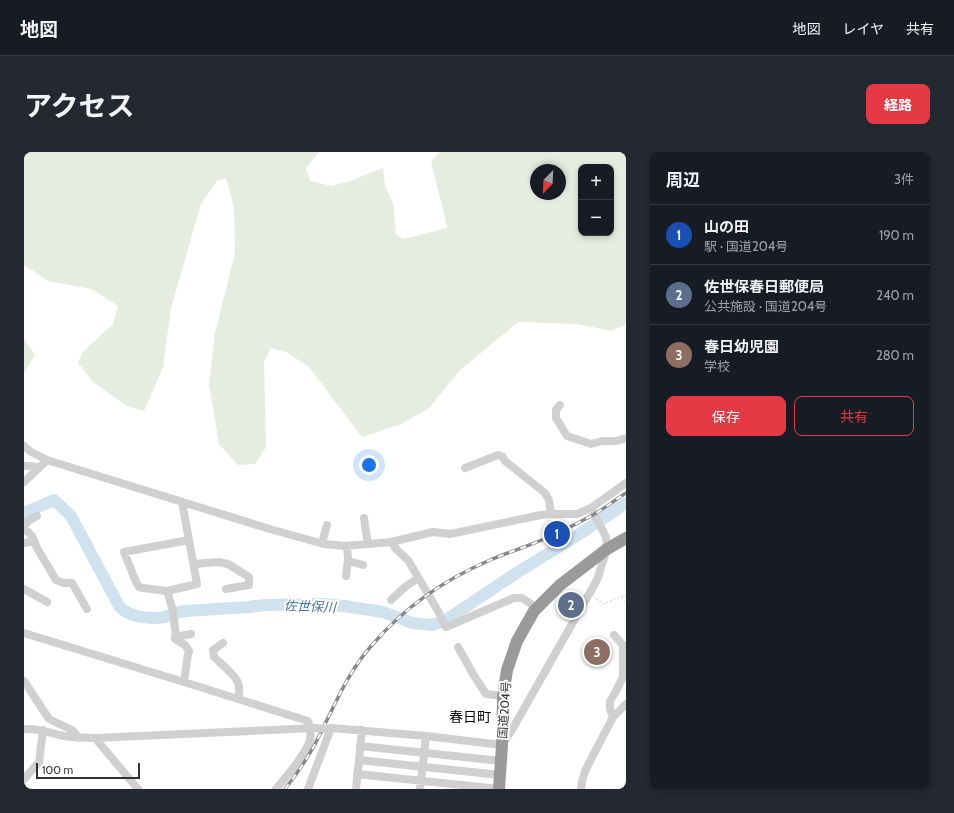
<!DOCTYPE html>
<html lang="ja">
<meta charset="utf-8">
<style>
body{margin:0;font-family:Cabin,"Noto Sans JP",sans-serif;background:#242831;color:#f1f3f6}
.controls{position:absolute;right:12px;top:12px;display:grid;overflow:hidden;border-radius:8px;box-shadow:0 2px 6px #0003}
.controls button{width:36px;height:36px;display:grid;place-items:center;padding:0;border:0;border-bottom:1px solid #363941;background:#171b24;color:#f1f3f6;font:20px sans-serif}
.compass{position:absolute;left:506px;top:12px;width:36px;height:36px;border-radius:50%;background:#171b24;box-shadow:0 2px 6px #0003;rotate:204deg}
.scale{position:absolute;left:12px;bottom:10px;width:104px;box-sizing:border-box;padding-left:4px;border:2px solid #333;border-top:0;font-size:11px;line-height:14px;white-space:nowrap;color:#333;-webkit-text-stroke:3px #fff;paint-order:stroke}
.you{position:absolute;left:345px;top:313px;width:14px;height:14px;margin:-10px;border:3px solid #fff;border-radius:50%;background:#1a73e8;box-shadow:0 0 0 6px #1a73e833}
.badge{display:grid;place-items:center;width:26px;height:26px;border-radius:50%;background:#e63946;color:#fff;font-size:13px;font-weight:700}
.pin{position:absolute;translate:-50% -50%;border:2px solid #fff;box-shadow:0 1px 4px #0006}
.list{margin:0;padding:0;list-style:none}
h2{display:flex;justify-content:space-between;align-items:center;height:52px;margin:0;padding:0 16px;font-size:17px}
h2 small{font-size:13px;font-weight:400;color:#9ea1a6}
.list li{display:grid;grid-template-columns:26px 1fr auto;gap:12px;align-items:center;box-sizing:border-box;height:60px;padding:0 16px;border-top:1px solid #363941}
.list b{display:block;font-size:15px;white-space:nowrap}
.list p{margin:0;font-size:13px;white-space:nowrap;color:#9ea1a6}
.list em{font-size:13px;font-style:normal;color:#9ea1a6}
.actions{display:flex;gap:8px;padding:12px 16px}
.actions a{flex:1;padding:9px 0;border:1px solid #e63946;border-radius:8px;text-align:center;font-size:14px;color:#e63946}
.actions .main{background:#e63946;color:#fff}
.map{position:relative;flex:none;width:602px;height:637px;overflow:hidden;border-radius:8px}
header{display:flex;align-items:center;gap:24px;box-sizing:border-box;height:56px;padding:0 20px;background:#171b24;border-bottom:1px solid #363941}
header strong{font-size:19px}
nav{display:flex;gap:22px;margin-inline-start:auto;font-size:14px}
.intro{display:flex;align-items:center;justify-content:space-between;box-sizing:border-box;height:96px;padding:0 24px}
h1{margin:0;font-size:28px}
.button{padding:10px 18px;border-radius:8px;background:#e63946;color:#fff;font-size:14px;font-weight:700}
main{display:flex;gap:24px;padding:0 24px}
aside{flex:1;background:#171b24;border-radius:8px;box-shadow:0 2px 6px #0003}
.map>svg:first-child{display:block}
.green{fill:#e6ecdf;fill-rule:evenodd}
.lines{fill:none;stroke-linecap:round;stroke-linejoin:round}
.river{stroke:#cfe2ee;stroke-width:12}
.path{stroke:#cdcdcd;stroke-width:1;stroke-dasharray:2 2;stroke-linecap:butt}
.minor{stroke:#d0d0d0;stroke-width:8}
.highway{stroke:#9a9a9a;stroke-width:12}
.rail-casing{stroke:#888;stroke-width:3.5}
.rail{stroke:#fff;stroke-width:2;stroke-dasharray:6;stroke-linecap:butt}
.minor-bridge{stroke:#d0d0d0;stroke-width:8}
.labels{text-anchor:middle;dominant-baseline:central;stroke-width:4;stroke-linejoin:round;paint-order:stroke}
.street-label{font-size:12px;fill:#333;stroke:#fff}
.water-label{font-size:13px;font-style:italic;fill:#3f7597;stroke:#fff}
.quarter-label{font-size:14px;fill:#000;stroke:#fff}
</style>
<header>
<strong>地図</strong>
<nav><a>地図</a><a>レイヤ</a><a>共有</a></nav>
</header>
<div class="intro"><h1>アクセス</h1><a class="button">経路</a></div>
<main>
<div class="map">
<svg width="602" height="637" viewBox="0 0 602 637">
<rect width="100%" height="100%" fill="#fff"/>
<!-- green -->
<path class="green" d="M0,0H295L282,16L286,29L308,34L326,29L359,16L361,33L369,51L372,83L380,87L423,76C419,53 412,32 407,10L416,0H602V172L588,179L553,172L494,170L435,219L405,256L377,272L338,285L285,215L262,200L247,196L240,210L242,295L231,312L214,313L195,292L185,232L191,181L211,101L210,55L202,26L193,29L177,52L147,156L139,215L120,259L103,254L68,229L54,211L59,200L89,172L94,154L68,137L24,129L0,113ZM557,15H587V81H557ZM512,18H536V42H512Z
M0,187L11,203L0,221Z"/>
<g class="lines">
<!-- river -->
<path class="river" d="M0,361L30,348L47,364L95,454C104,464 118,466 131,466C135,466 138,465 141,465L155,460L162,459L224,455L242,453L300,452L320,454L359,460L388,471L408,473L422,468L494,420L551,385L602,351"/>
<!-- path -->
<path class="path" d="M598,445L602,453
M572,447L580,452L598,444H602"/>
<!-- minor -->
<path class="minor" d="M536,253L532,258V266L543,284L567,292L578,289H592L602,286
M0,294L7,300L23,308L249,378L300,392L321,394L367,390L409,380L426,382L517,363L527,362H553L567,356L602,331
M1,314H7L15,316
M441,316L474,303L479,305L481,309L521,341L525,348L527,362
M0,330L23,308
M158,350L173,432L143,439L149,459L152,484L151,487L161,493L165,499C162,509 162,519 160,530
M340,366L344,392
M0,375L4,369L13,364
M0,376L8,384L13,396L32,428L40,431H48L63,457
M367,390L373,398L384,408L414,459L422,475L490,446H498L513,456
M0,391L10,389
M298,391L303,373
M324,409L339,413
M170,412L195,410L204,412L225,425V433L202,437
M322,424L324,407L323,394
M0,437L23,450
M143,439L119,436L115,435L112,430L100,400L165,388
M367,448L381,435L394,426
M0,481L160,530L284,569C287,576 288,586 284,593C277,608 263,624 252,637
M151,485L167,482
M199,491L189,498L190,505C197,512 211,522 214,531C216,536 215,542 215,547
M434,495L449,522L462,542L479,544
M0,529L25,567L48,578L55,586
M589,565L586,557V549L591,541L599,525V493L590,483
M0,577C16,576 25,581 40,584C50,585 61,586 71,586L291,576
M303,577L307,576L402,584L478,593L489,576L573,428L583,397L582,385L567,356
M71,586L114,637
M336,594L477,609
M335,608L476,623
M333,622L475,637
M0,627L15,610L19,578
M284,637L307,576
M332,637L338,578
M396,637L402,584
M557,637L558,629L562,617L589,565L602,552"/>
<!-- highway -->
<path class="highway" d="M475,637L478,593L479,544L483,518L493,489L510,459L536,433L583,397L602,386"/>
<!-- rail casing -->
<g class="rail-casing">
<path id="rail" d="M261,637C272,623 283,607 291,592C309,558 323,520 349,492C380,456 420,428 464,409C487,399 511,392 534,381C546,375 558,369 569,363C581,356 591,348 602,341"/>
</g>
<!-- rail -->
<use href="#rail" class="rail"/>
<!-- minor-bridge -->
<path class="minor-bridge" d="M292,576L303,577"/>
</g>
<g class="labels">
<!-- street labels -->
<g class="street-label">
<text transform="translate(480 558) rotate(-86)">国道204号</text>
</g>
<!-- water labels -->
<g class="water-label">
<text transform="translate(286 454) rotate(2)">佐世保川</text>
</g>
<!-- quarter labels -->
<g class="quarter-label">
<text x="446" y="565">春日町</text>
</g>
</g>
</svg>
<div class="controls">
<button>+</button>
<button>−</button>
</div>
<svg class="compass" viewBox="-18 -18 36 36"><path d="M0-13l5 13h-10z" fill="#e53935"/><path d="M0 13l5-13h-10z" fill="#9ea1a6"/></svg>
<div class="scale">100 m</div>
<div class="you"></div>
<div class="pin badge" style="left:533px;top:382px;background:#1a4fb4">1</div>
<div class="pin badge" style="left:547px;top:453px;background:#5c6f8a">2</div>
<div class="pin badge" style="left:573px;top:500px;background:#8d6e63">3</div>
</div>
<aside>
<h2>周辺<small>3件</small></h2>
<ul class="list">
<li><span class="badge" style="background:#1a4fb4">1</span><div><b>山の田</b><p>駅 · 国道204号</p></div><em>190 m</em></li>
<li><span class="badge" style="background:#5c6f8a">2</span><div><b>佐世保春日郵便局</b><p>公共施設 · 国道204号</p></div><em>240 m</em></li>
<li><span class="badge" style="background:#8d6e63">3</span><div><b>春日幼児園</b><p>学校</p></div><em>280 m</em></li>
</ul>
<div class="actions"><a class="main">保存</a><a>共有</a></div>
</aside>
</main>
